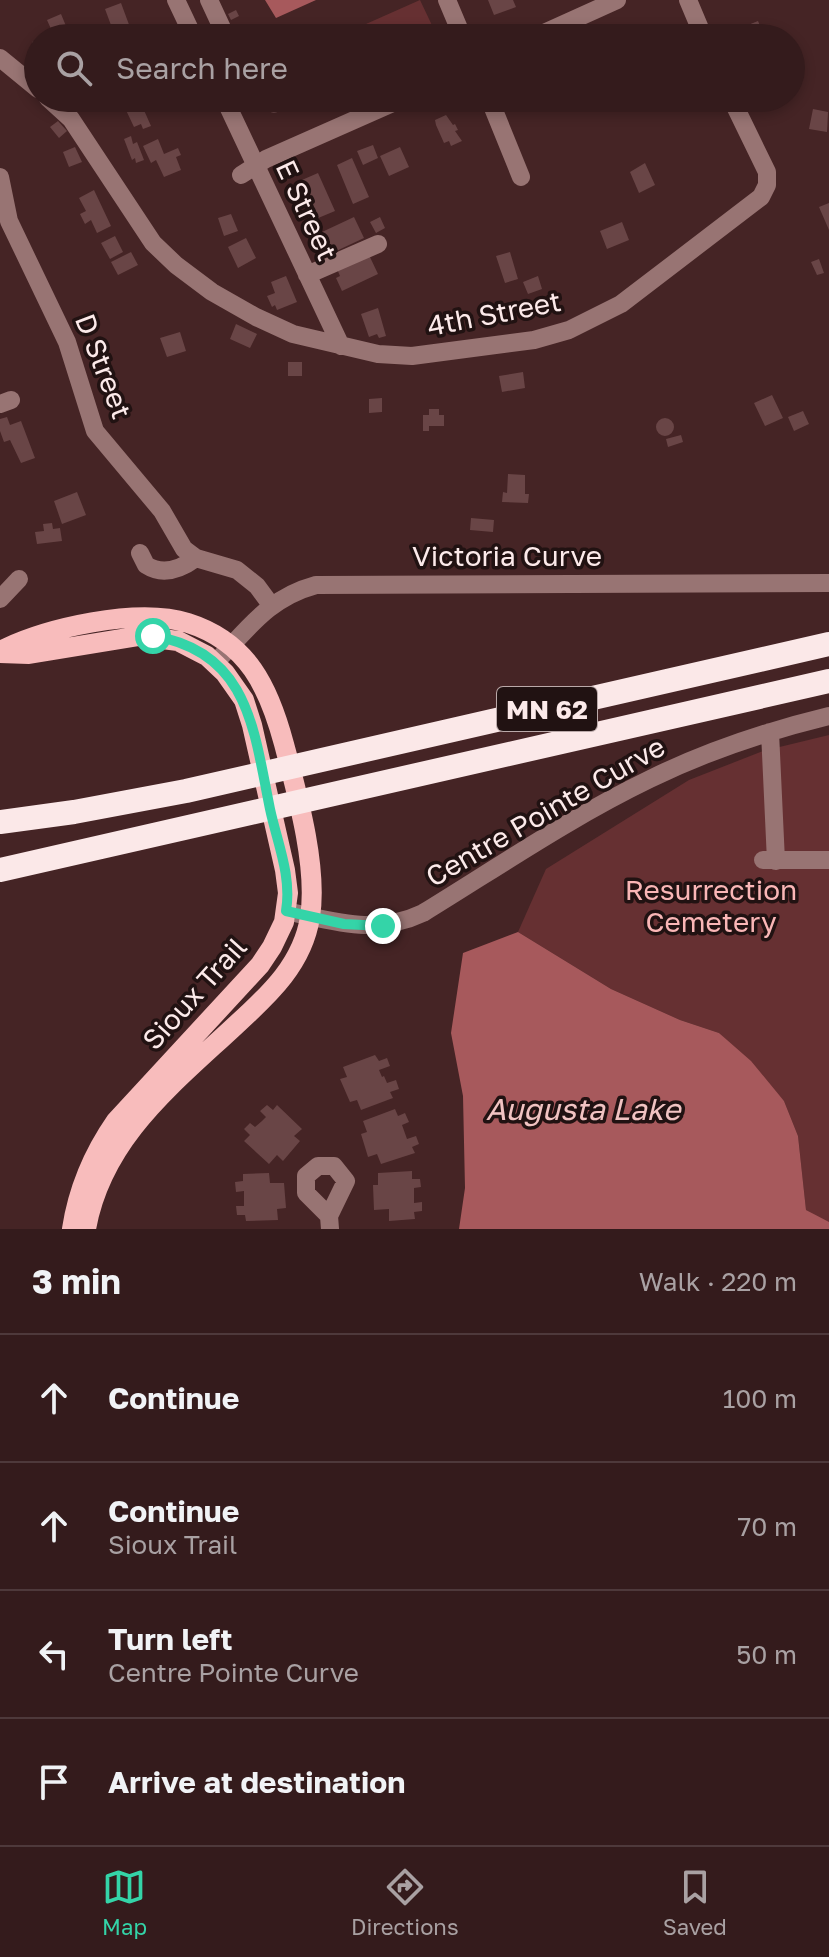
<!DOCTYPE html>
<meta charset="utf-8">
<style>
body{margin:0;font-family:"Golos Text",sans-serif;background:#3f2829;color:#f1f3f6}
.stop{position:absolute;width:24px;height:24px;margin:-18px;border:6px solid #34d4a8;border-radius:50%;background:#fff}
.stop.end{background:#34d4a8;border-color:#fff;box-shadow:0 2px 8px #0008}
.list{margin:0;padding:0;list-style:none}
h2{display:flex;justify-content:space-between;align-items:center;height:104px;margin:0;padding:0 32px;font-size:34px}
h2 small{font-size:26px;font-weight:400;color:#a9a1a3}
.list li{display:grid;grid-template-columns:52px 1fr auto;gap:24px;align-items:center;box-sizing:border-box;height:128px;padding:0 32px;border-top:2px solid #4e393b}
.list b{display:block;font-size:30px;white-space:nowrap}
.list p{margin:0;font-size:26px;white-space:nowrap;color:#a9a1a3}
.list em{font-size:26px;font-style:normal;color:#a9a1a3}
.icon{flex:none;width:44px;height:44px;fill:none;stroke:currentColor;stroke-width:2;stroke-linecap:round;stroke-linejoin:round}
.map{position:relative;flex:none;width:829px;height:1229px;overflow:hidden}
.search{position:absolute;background:#341b1c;box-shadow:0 4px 12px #0003;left:24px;right:24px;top:24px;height:88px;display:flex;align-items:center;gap:20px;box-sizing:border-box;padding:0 28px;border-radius:44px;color:#a9a1a3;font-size:30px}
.sheet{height:616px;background:#341b1c}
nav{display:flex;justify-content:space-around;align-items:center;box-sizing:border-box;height:112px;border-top:2px solid #4e393b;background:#341b1c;font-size:22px;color:#a9a1a3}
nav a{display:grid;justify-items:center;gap:4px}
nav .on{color:#34d4a8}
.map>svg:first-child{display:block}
.green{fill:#663032}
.water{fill:#a7595c}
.building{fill:#694546}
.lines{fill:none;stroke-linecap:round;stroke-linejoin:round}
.minor{stroke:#987473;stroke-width:18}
.major{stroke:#f8bcbc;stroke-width:20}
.highway{stroke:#fbe8e8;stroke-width:24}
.route{stroke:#34d4a8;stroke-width:10}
.labels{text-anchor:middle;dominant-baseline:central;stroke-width:7;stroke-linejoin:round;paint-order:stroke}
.shield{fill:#211212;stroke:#baa9a9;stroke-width:2}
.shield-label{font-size:26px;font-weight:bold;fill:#fceaea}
.street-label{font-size:28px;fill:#fceaea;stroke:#211212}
.park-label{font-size:28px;fill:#fab6b6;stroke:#211212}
.water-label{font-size:30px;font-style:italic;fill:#f1c3c2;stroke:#211212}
</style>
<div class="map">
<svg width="829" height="1229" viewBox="0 0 829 1229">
<rect width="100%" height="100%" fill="#452425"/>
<!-- green -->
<path class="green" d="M420,0L438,38H372L366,24Z
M829,735V1222L827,1223L806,1210L798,1136L784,1101L719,1033L680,1020L611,989L518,932L546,869L689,780L763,751Z"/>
<!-- water -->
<path class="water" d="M265,0H316L276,18Z
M518,932L611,989L680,1020L719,1033L751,1061L784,1101L798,1136L806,1210L829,1222V1229H459L465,1188L463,1096L451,1033L463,953Z"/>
<!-- building -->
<path class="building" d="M488,0H513L516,7L494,15Z
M121,3L131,30L115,36L105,9Z
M236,10L239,16L231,20L228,14Z
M61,14L71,38H55L47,20Z
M758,21L765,38H748L743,27Z
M38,39V58L32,42Z
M174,98H198L201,103L181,112Z
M139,99L151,126L143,129L141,124L134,127L124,106Z
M268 107a6 6 0 1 1 12 0a6 6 0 1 1-12 0Z
M813,109L828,112L827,132L809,129Z
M446,115L453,125L455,124L458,130L455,131L462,141L451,146L449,141L444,143L436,125L435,120Z
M58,121L67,131L59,138L50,127Z
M131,136L133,144L137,142L144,160L136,163L135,158L132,160L124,139Z
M158,139L164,154L178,148L181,155L176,157L181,170L164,177L156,160L151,163L143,146Z
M373,145L378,158L363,165L357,151Z
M75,147L82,162L69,167L63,152Z
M400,147L409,167L389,176L380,156Z
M352,158L369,197L353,204L337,165Z
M645,163L655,185L639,193L630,172Z
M318,173L335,211L311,221L295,183Z
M94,190L111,226L97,233L91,220L85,224L80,214L86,211L79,198Z
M829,203V230L819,207Z
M231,214L238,231L224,236L218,218Z
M354,217L364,238L332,253L322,232Z
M380,217L385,228L376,233L370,222Z
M622,222L629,240L607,249L600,231Z
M115,236L123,252L110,259L101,243Z
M246,238L256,258L238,268L228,247Z
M131,252L138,265L118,275L111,262Z
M510,252L518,279L505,283L496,256Z
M369,255L378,274L342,291L336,278L340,276L337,269Z
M819,259L824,273L817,275L811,262Z
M286,276L297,302L277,310L275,305L272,307L267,296L275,293L271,282Z
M538,276L542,289L528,294L523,282Z
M378,308L386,336L379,338L377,334L369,337L361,314Z
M236,324L257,334L250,348L230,339Z
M180,332L186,351L167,357L160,338Z
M288,362H302V376H288Z
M523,372L525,388L502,392L499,376Z
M772,395L783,418L765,426L754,403Z
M382,398V412L369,413V399Z
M429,409H439V415H444V426H429V431H423V415H429Z
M803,411L809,424L794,431L788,417Z
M7,417L10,425L21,421L35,458L21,463L10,440L4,442L0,431V419Z
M656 427a9 9 0 1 1 18 0a9 9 0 1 1-18 0Z
M681,435L683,442L668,447L666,439Z
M508,474L525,475V494H529L528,503L502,502L503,492L507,493Z
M77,492L86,515L62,524L54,501Z
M471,518L494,520L493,532L470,530Z
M52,523L53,529L60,528L62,541L37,544L35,532L44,531L43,524Z
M375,1055L379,1061L387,1058L390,1066L379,1070L382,1077L384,1076L387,1083L396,1080L399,1089L390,1092L393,1098L361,1110L357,1100L350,1102L340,1079L347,1077L343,1067Z
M267,1105L273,1110L277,1105L302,1129L294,1136L300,1141L283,1161L277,1155L269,1164L244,1141L250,1135L244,1129L250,1123L255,1127L262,1121L266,1117L260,1111Z
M395,1109L398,1116L405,1113L409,1122L402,1125L407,1139L416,1136L419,1144L412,1147L415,1153L381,1164L377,1154L368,1157L361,1134L367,1132L363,1121Z
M412,1171V1179H420L421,1187L414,1188V1203L422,1202V1211L414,1212L415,1219L389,1221V1209L374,1210L373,1185H378V1173Z
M269,1173L270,1183H284L286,1208L277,1209L278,1220L246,1221L245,1215H237L236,1206H244V1191L236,1192L235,1182L243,1181V1174Z"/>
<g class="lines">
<!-- minor -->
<path class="minor" d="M176,0L194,38
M209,0L222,28L219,38
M447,0L463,38
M688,0L704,38
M533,38L617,0
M0,58L38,89
M48,98L71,119L153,243L176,265L212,292L256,317L293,334L378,354L412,356L534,340L569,330L621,304L761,197L767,185V172L731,98
M224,98L341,346
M489,98L521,177
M241,175L266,159L404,98
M0,177L9,221L67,342L95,431L162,511L184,549L196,558L237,570L257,586L271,605
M307,275L378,244
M0,404L11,400
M140,553L146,565C163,576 181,569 196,558
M0,599L19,579
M215,663C248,629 268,598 316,585L829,583
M770,732L776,861
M763,860H829
M286,911C333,922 377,935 423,913C498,867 571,817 650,779C707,751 767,731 829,716
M329,1216L306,1193V1176L318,1166H334L346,1181L329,1216L330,1229"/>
<!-- major -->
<path class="major" d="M0,651C46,628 137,607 188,623C248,642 269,688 284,744C297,793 318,867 310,917C303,963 270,994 237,1024C173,1084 102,1138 86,1229
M0,653L29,654L139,636L178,641L207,656L225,673L244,700L252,725L285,870L288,893L284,922L272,947L260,965L116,1121C93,1154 78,1190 72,1229"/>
<!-- highway -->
<path class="highway" d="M0,822L74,812L186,791L829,644
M0,870L829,681"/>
</g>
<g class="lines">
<!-- route -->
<path class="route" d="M153,636C249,651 254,731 270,809C277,842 292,876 286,911L344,924L383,926"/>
</g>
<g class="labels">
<!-- shield labels -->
<rect class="shield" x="497" y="687" width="100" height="44" rx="6"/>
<g class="shield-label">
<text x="547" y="709">MN 62</text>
</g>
<!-- street labels -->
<g class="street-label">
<text transform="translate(307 210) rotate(65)">E Street</text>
<text transform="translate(494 313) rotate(-11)">4th Street</text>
<text transform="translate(104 366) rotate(69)">D Street</text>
<text x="507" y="555">Victoria Curve</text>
<text transform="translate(545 811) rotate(-30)">Centre Pointe Curve</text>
<text transform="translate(194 993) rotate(-48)">Sioux Trail</text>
</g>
<!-- park labels -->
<g class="park-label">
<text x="711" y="889">Resurrection<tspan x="711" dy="32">Cemetery</tspan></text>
</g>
<!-- water labels -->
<g class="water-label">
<text x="583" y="1109">Augusta Lake</text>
</g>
</g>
</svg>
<div class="stop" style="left:153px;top:636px"></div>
<div class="stop end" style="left:383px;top:926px"></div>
<div class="search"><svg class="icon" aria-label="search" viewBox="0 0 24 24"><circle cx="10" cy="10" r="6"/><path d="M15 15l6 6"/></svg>Search here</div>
</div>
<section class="sheet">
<h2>3 min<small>Walk · 220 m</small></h2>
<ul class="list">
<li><svg class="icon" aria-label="ahead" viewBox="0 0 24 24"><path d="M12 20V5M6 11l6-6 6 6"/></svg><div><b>Continue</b></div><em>100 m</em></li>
<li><svg class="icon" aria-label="ahead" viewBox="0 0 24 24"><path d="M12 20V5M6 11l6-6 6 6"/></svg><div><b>Continue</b><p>Sioux Trail</p></div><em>70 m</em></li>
<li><svg class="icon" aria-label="left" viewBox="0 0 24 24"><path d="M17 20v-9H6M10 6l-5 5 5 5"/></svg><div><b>Turn left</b><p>Centre Pointe Curve</p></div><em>50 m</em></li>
<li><svg class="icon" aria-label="arrive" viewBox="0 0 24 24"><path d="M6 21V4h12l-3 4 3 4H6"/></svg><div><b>Arrive at destination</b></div></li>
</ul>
</section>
<nav>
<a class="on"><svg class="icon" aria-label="map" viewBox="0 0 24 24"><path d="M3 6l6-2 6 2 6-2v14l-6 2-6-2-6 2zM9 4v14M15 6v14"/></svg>Map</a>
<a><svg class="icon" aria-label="directions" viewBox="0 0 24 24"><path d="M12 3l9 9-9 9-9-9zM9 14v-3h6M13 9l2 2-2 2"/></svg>Directions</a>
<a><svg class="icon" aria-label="saved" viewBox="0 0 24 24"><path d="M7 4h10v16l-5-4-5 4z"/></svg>Saved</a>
</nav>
